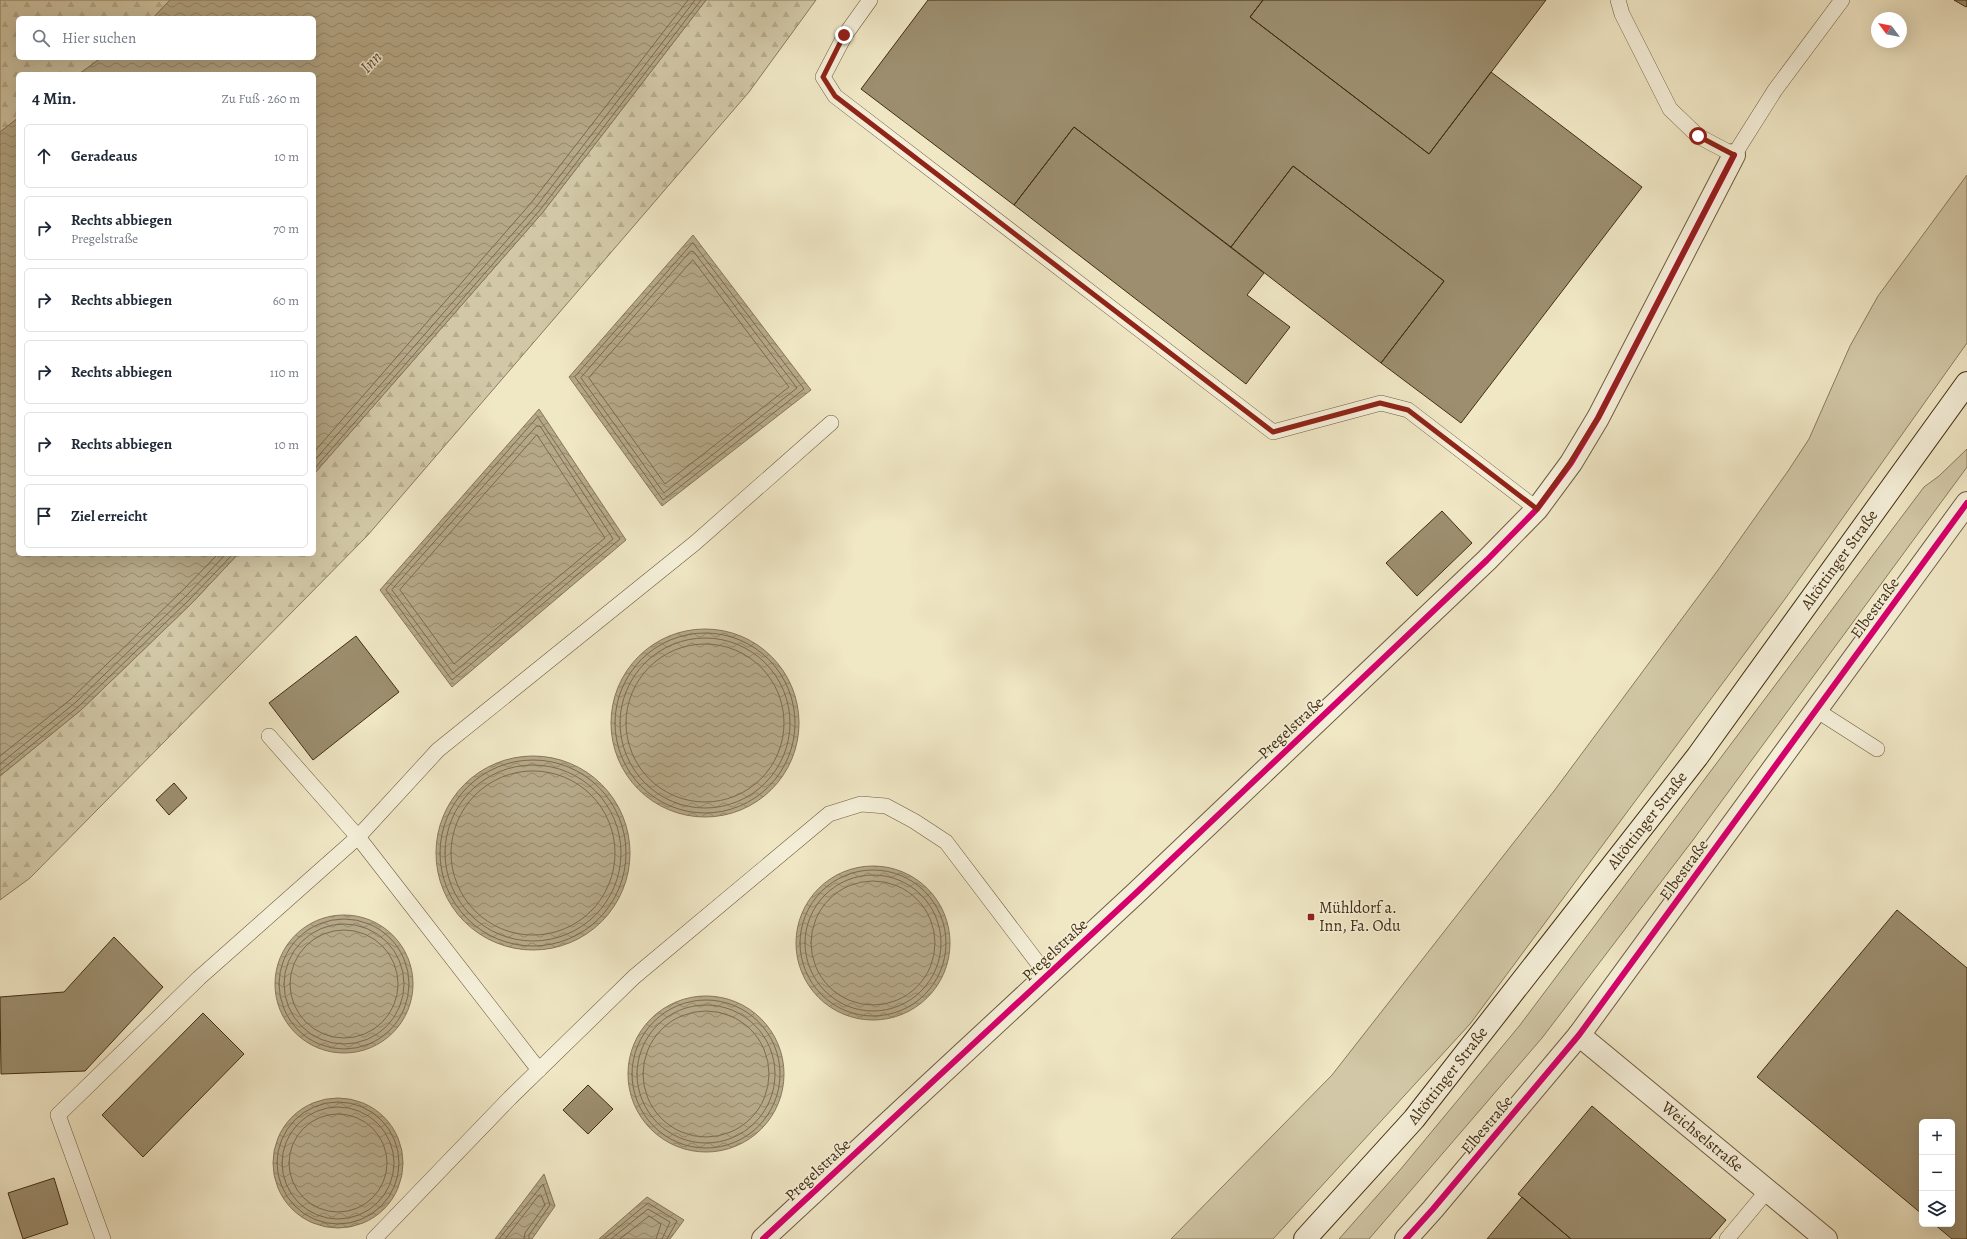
<!DOCTYPE html>
<html lang="de">
<meta charset="utf-8">
<style>
body{margin:0;font-family:Alegreya,serif;background:#f6f6f7;color:#1f2937}
.controls{position:absolute;right:12px;bottom:12px;display:grid;overflow:hidden;border-radius:6px;box-shadow:0 4px 16px #0002}
.controls button{width:36px;height:36px;display:grid;place-items:center;padding:0;border:0;border-bottom:1px solid #e0e1e3;background:#fff;color:#1f2937;font:20px sans-serif}
.compass{position:absolute;left:1871px;top:12px;width:36px;height:36px;border-radius:50%;background:#fff;box-shadow:0 4px 16px #0002;rotate:302deg}
.stop{position:absolute;width:12px;height:12px;margin:-9px;border:3px solid #8f2418;border-radius:50%;background:#fff}
.stop.end{background:#8f2418;border-color:#fff;box-shadow:0 1px 4px #0008}
.list{margin:0;padding:0;list-style:none}
h2{display:flex;justify-content:space-between;align-items:center;height:52px;margin:0;padding:0 16px;font-size:17px}
h2 small{font-size:13px;font-weight:400;color:#747a83}
.list li{display:grid;grid-template-columns:26px 1fr auto;gap:12px;align-items:center;box-sizing:border-box;height:64px;margin:0 8px 8px;padding:0 8px;border:1px solid #e0e1e3;border-radius:6px}
.list b{display:block;font-size:15px;white-space:nowrap}
.list p{margin:0;font-size:13px;white-space:nowrap;color:#747a83}
.list em{font-size:13px;font-style:normal;color:#747a83}
.icon{flex:none;width:22px;height:22px;fill:none;stroke:currentColor;stroke-width:2;stroke-linecap:round;stroke-linejoin:round}
.map{position:relative;flex:none;width:1967px;height:1239px;overflow:hidden}
.search{position:absolute;background:#fff;box-shadow:0 4px 16px #0002;left:16px;top:16px;width:300px;height:44px;display:flex;align-items:center;gap:10px;box-sizing:border-box;padding:0 14px;border-radius:6px;color:#747a83;font-size:15px}
.panel{position:absolute;background:#fff;box-shadow:0 4px 16px #0002;left:16px;top:72px;width:300px;height:484px;border-radius:6px}
.map>svg:first-child{display:block}
.green{fill:#d2c8a7;stroke:#8a7b5c}
.forest{fill:url(#forest-firs);stroke:#8a7b5c}
.water{fill:url(#water-waves);stroke:#877759}
.lines{fill:none;stroke-linecap:round;stroke-linejoin:round}
.shore{stroke:#7c6b4d;stroke-width:1}
.building{fill:#9c8e6f;stroke:#422e12}
.service-casing{stroke:#6e5c3f;stroke-width:16}
.minor-casing{stroke:#6e5c3f;stroke-width:24}
.secondary-casing{stroke:#422e12;stroke-width:24}
.service{stroke:#f5efd9;stroke-width:15}
.minor{stroke:#f5efd9;stroke-width:22}
.secondary{stroke:#f5efd9;stroke-width:22}
.cycleway-casing{stroke:#f5efd9;stroke-width:8}
.cycleway{stroke:#d6006c;stroke-width:6}
.route{stroke:#8f2418;stroke-width:5}
.poi-dot{fill:#8f2418;stroke:#f5efd9;stroke-width:1.5}
.labels{text-anchor:middle;dominant-baseline:central;stroke-width:3;stroke-linejoin:round;paint-order:stroke}
.street-label{font-size:16px;fill:#422e12;stroke:#f5efd9}
.poi-label{font-size:16px;fill:#422e12;stroke:#f5efd9;text-anchor:start}
.water-label{font-size:17px;font-style:italic;fill:#5f4c30;stroke:#f5efd9}
</style>
<div class="map">
<svg width="1967" height="1239" viewBox="0 0 1967 1239">
<defs>
<pattern id="forest-firs" width="22" height="20" patternUnits="userSpaceOnUse"><rect width="22" height="20" fill="#d2c8a7"/><path d="M5 1l3.5 6h-7zM16 11l3.5 6h-7z" fill="#b6ac8f"/></pattern>
<pattern id="water-waves" width="16" height="10" patternUnits="userSpaceOnUse"><rect width="16" height="10" fill="#b5a888"/><path d="M0 5q4-4 8 0t8 0" fill="none" stroke="#95896e"/></pattern>
</defs>
<rect width="100%" height="100%" fill="#f0e7c5"/>
<filter id="stains"><feTurbulence type="fractalNoise" baseFrequency=".005" numOctaves="4"/><feColorMatrix values="0 0 0 0 .2 0 0 0 0 .09 0 0 0 0 .02 0 0 0 .5 -.17"/></filter>
<radialGradient id="worn" r=".72"><stop offset=".6" stop-color="#630" stop-opacity="0"/><stop offset="1" stop-color="#630" stop-opacity=".3"/></radialGradient>
<!-- green -->
<path class="green" d="M1967,175V343L1785,599L1470,1024L1273,1239H1171L1332,1075L1554,791L1718,570L1788,471L1809,439L1850,346L1878,296Z
M1967,449V467L1693,840L1542,1038L1369,1239H1339L1400,1170L1520,1025L1924,487L1939,476Z"/>
<!-- forest -->
<path class="forest" d="M0,0H170L153,18H18V58H101L79,74H18V118L0,132Z
M706,0H816L749,92L368,535L30,878L0,900V776L81,710L193,602L238,554H314V474L543,212Z"/>
<!-- water -->
<path class="water" d="M170,0H706L543,212L314,474V74H79L101,58H314V18H153Z
M18,118V554H238L193,602L81,710L0,776V132Z
M693,235L811,390L662,506L569,377Z
M539,409L626,540L452,687L380,590Z
M611 723a94 94 0 1 1 188 0a94 94 0 1 1-188 0Z
M436 853a97 97 0 1 1 194 0a97 97 0 1 1-194 0Z
M796 943a77 77 0 1 1 154 0a77 77 0 1 1-154 0Z
M275 984a69 69 0 1 1 138 0a69 69 0 1 1-138 0Z
M628 1074a78 78 0 1 1 156 0a78 78 0 1 1-156 0Z
M273 1163a65 65 0 1 1 130 0a65 65 0 1 1-130 0Z
M544,1174L555,1206L532,1239H495Z
M647,1197L684,1220L670,1239H599Z"/>
<g class="lines">
<!-- shore -->
<path class="shore" d="M693,243L804,389L663,500L575,377Z
M691,251L694,252L797,388L664,493L581,378Z
M693,260L789,387L665,484L589,378Z
M538,417L620,539L452,680L386,590Z
M537,426H540L613,539L453,673L392,590Z
M537,435L605,538L454,664L400,590Z
M314,452L531,203L688,0
M314,461L536,207L695,0
M314,469L540,210L701,0
M615 723a90 90 0 1 1 180 0a90 90 0 1 1-180 0Z
M620 723a85 85 0 1 1 170 0a85 85 0 1 1-170 0Z
M626 723a79 79 0 1 1 158 0a79 79 0 1 1-158 0Z
M0,756L71,699L182,591L218,554
M440 853a93 93 0 1 1 186 0a93 93 0 1 1-186 0Z
M0,764L75,703L187,595L226,554
M445 853a88 88 0 1 1 176 0a88 88 0 1 1-176 0Z
M451 853a82 82 0 1 1 164 0a82 82 0 1 1-164 0Z
M0,771L78,707L190,599L233,554
M800 943a73 73 0 1 1 146 0a73 73 0 1 1-146 0Z
M805 943a68 68 0 1 1 136 0a68 68 0 1 1-136 0Z
M811 943a62 62 0 1 1 124 0a62 62 0 1 1-124 0Z
M279 984a65 65 0 1 1 130 0a65 65 0 1 1-130 0Z
M284 984a60 60 0 1 1 120 0a60 60 0 1 1-120 0Z
M290 984a54 54 0 1 1 108 0a54 54 0 1 1-108 0Z
M632 1074a74 74 0 1 1 148 0a74 74 0 1 1-148 0Z
M637 1074a69 69 0 1 1 138 0a69 69 0 1 1-138 0Z
M643 1074a63 63 0 1 1 126 0a63 63 0 1 1-126 0Z
M277 1163a61 61 0 1 1 122 0a61 61 0 1 1-122 0Z
M282 1163a56 56 0 1 1 112 0a56 56 0 1 1-112 0Z
M289 1163a49 49 0 1 1 98 0a49 49 0 1 1-98 0Z
M499,1239L543,1184L550,1205L529,1235V1239
M505,1239L539,1195H541L545,1205L525,1233L524,1239
M604,1239L648,1203L677,1221L667,1239
M611,1239L648,1209L670,1222L662,1239
M620,1239L649,1216L661,1224L656,1239"/>
</g>
<!-- building -->
<path class="building" d="M928,0H1263L1250,17L1429,154L1491,72L1642,187L1461,423L1381,363L1444,281L1293,166L1231,247L1074,127L1014,205L861,89Z
M1263,0H1546L1429,154L1250,17Z
M1954,0H1967V6L1966,7Z
M1074,127L1264,273L1247,295L1290,327L1246,384L1014,205Z
M1293,166L1444,281L1381,363L1231,247Z
M1442,511L1472,543L1417,596L1386,563Z
M356,636L399,692L313,760L269,703Z
M174,783L187,798L169,815L156,800Z
M1897,910L1967,968V1239H1952L1934,1224H1952V1122H1922V1214L1757,1077Z
M114,937L163,987L85,1071L1,1074L0,997L64,992Z
M203,1013L244,1054L143,1157L102,1115Z
M588,1085L613,1109L588,1134L563,1110Z
M1592,1106L1726,1220L1710,1239H1571L1518,1194Z
M54,1178L68,1224L23,1239L8,1193Z
M1522,1197L1571,1239H1487Z"/>
<g class="lines">
<!-- service casing -->
<g class="service-casing">
<path id="service" d="M870,0L845,35L823,77L835,96L1273,432L1381,403L1408,410L1537,509
M1618,0L1622,14L1670,109L1698,136L1734,155L1775,90L1842,0
M1816,710L1877,749
M269,736L358,837L438,750L695,543L831,423
M103,1239L58,1115L199,978L358,837L539,1070
M374,1239L510,1098L634,977L829,814L861,804L886,806L914,821L946,842L1047,975
M1727,1239L1767,1191"/>
</g>
<!-- minor casing -->
<g class="minor-casing">
<g id="minor">
<path id="s1" d="M1579,1035L1826,1239"/>
<path d="M763,1239L1136,893L1487,560L1537,509L1571,463L1598,418L1734,155"/>
<path d="M1406,1239L1433,1209L1579,1035L1967,503"/>
</g>
</g>
<!-- secondary casing -->
<g class="secondary-casing">
<g id="secondary">
<path id="s2" d="M1305,1239L1414,1119L1697,757L1967,383"/>
</g>
</g>
<!-- service -->
<use href="#service" class="service"/>
<!-- minor -->
<use href="#minor" class="minor"/>
<!-- secondary -->
<use href="#secondary" class="secondary"/>
<!-- cycleway casing -->
<g class="cycleway-casing">
<path id="cycleway" d="M763,1239L1136,893L1487,560L1537,509L1571,463L1598,418L1734,155
M1406,1239L1433,1209L1579,1035L1967,503"/>
</g>
<!-- cycleway -->
<use href="#cycleway" class="cycleway"/>
</g>
<g class="lines">
<!-- route -->
<path class="route" d="M844,35L823,77L835,96L1273,432L1380,403L1408,410L1537,509L1570,463L1598,418L1734,155L1698,136"/>
</g>
<!-- markers -->
<rect class="poi-dot" x="1307" y="913" width="8" height="8" rx="2"/>
<g class="labels">
<!-- street labels -->
<g class="street-label">
<text stroke="none"><textPath href="#s2" startOffset="865">Altöttinger Straße</textPath></text>
<text transform="translate(1875 608) rotate(-54)">Elbestraße</text>
<text transform="translate(1291 728) rotate(-43)">Pregelstraße</text>
<text stroke="none"><textPath href="#s2" startOffset="541">Altöttinger Straße</textPath></text>
<text transform="translate(1684 870) rotate(-54)">Elbestraße</text>
<text transform="translate(1055 950) rotate(-43)">Pregelstraße</text>
<text stroke="none"><textPath href="#s2" startOffset="217">Altöttinger Straße</textPath></text>
<text transform="translate(1487 1125) rotate(-50)">Elbestraße</text>
<text stroke="none"><textPath href="#s1" startOffset="160">Weichselstraße</textPath></text>
<text transform="translate(818 1170) rotate(-43)">Pregelstraße</text>
</g>
<!-- poi labels -->
<g class="poi-label">
<text x="1319" y="908">Mühldorf a.<tspan x="1319" dy="18">Inn, Fa. Odu</tspan></text>
</g>
<!-- water labels -->
<g class="water-label">
<text transform="translate(371 62) rotate(-47)">Inn</text>
</g>
</g>
<rect width="100%" height="100%" filter="url(#stains)"/>
<rect width="100%" height="100%" fill="url(#worn)"/>
</svg>
<div class="controls">
<button>+</button>
<button>−</button>
<button><svg class="icon" aria-label="layers" viewBox="0 0 24 24"><path d="M12 4l9 5-9 5-9-5zM3 14l9 5 9-5"/></svg></button>
</div>
<svg class="compass" viewBox="-18 -18 36 36"><path d="M0-13l5 13h-10z" fill="#e53935"/><path d="M0 13l5-13h-10z" fill="#747a83"/></svg>
<div class="stop" style="left:1698px;top:136px"></div>
<div class="stop end" style="left:844px;top:35px"></div>
<div class="search"><svg class="icon" aria-label="search" viewBox="0 0 24 24"><circle cx="10" cy="10" r="6"/><path d="M15 15l6 6"/></svg>Hier suchen</div>
<section class="panel">
<h2>4 Min.<small>Zu Fuß · 260 m</small></h2>
<ul class="list">
<li><svg class="icon" aria-label="ahead" viewBox="0 0 24 24"><path d="M12 20V5M6 11l6-6 6 6"/></svg><div><b>Geradeaus</b></div><em>10 m</em></li>
<li><svg class="icon" aria-label="right" viewBox="0 0 24 24"><path d="M7 20v-9h11M14 6l5 5-5 5"/></svg><div><b>Rechts abbiegen</b><p>Pregelstraße</p></div><em>70 m</em></li>
<li><svg class="icon" aria-label="right" viewBox="0 0 24 24"><path d="M7 20v-9h11M14 6l5 5-5 5"/></svg><div><b>Rechts abbiegen</b></div><em>60 m</em></li>
<li><svg class="icon" aria-label="right" viewBox="0 0 24 24"><path d="M7 20v-9h11M14 6l5 5-5 5"/></svg><div><b>Rechts abbiegen</b></div><em>110 m</em></li>
<li><svg class="icon" aria-label="right" viewBox="0 0 24 24"><path d="M7 20v-9h11M14 6l5 5-5 5"/></svg><div><b>Rechts abbiegen</b></div><em>10 m</em></li>
<li><svg class="icon" aria-label="arrive" viewBox="0 0 24 24"><path d="M6 21V4h12l-3 4 3 4H6"/></svg><div><b>Ziel erreicht</b></div></li>
</ul>
</section>
</div>
